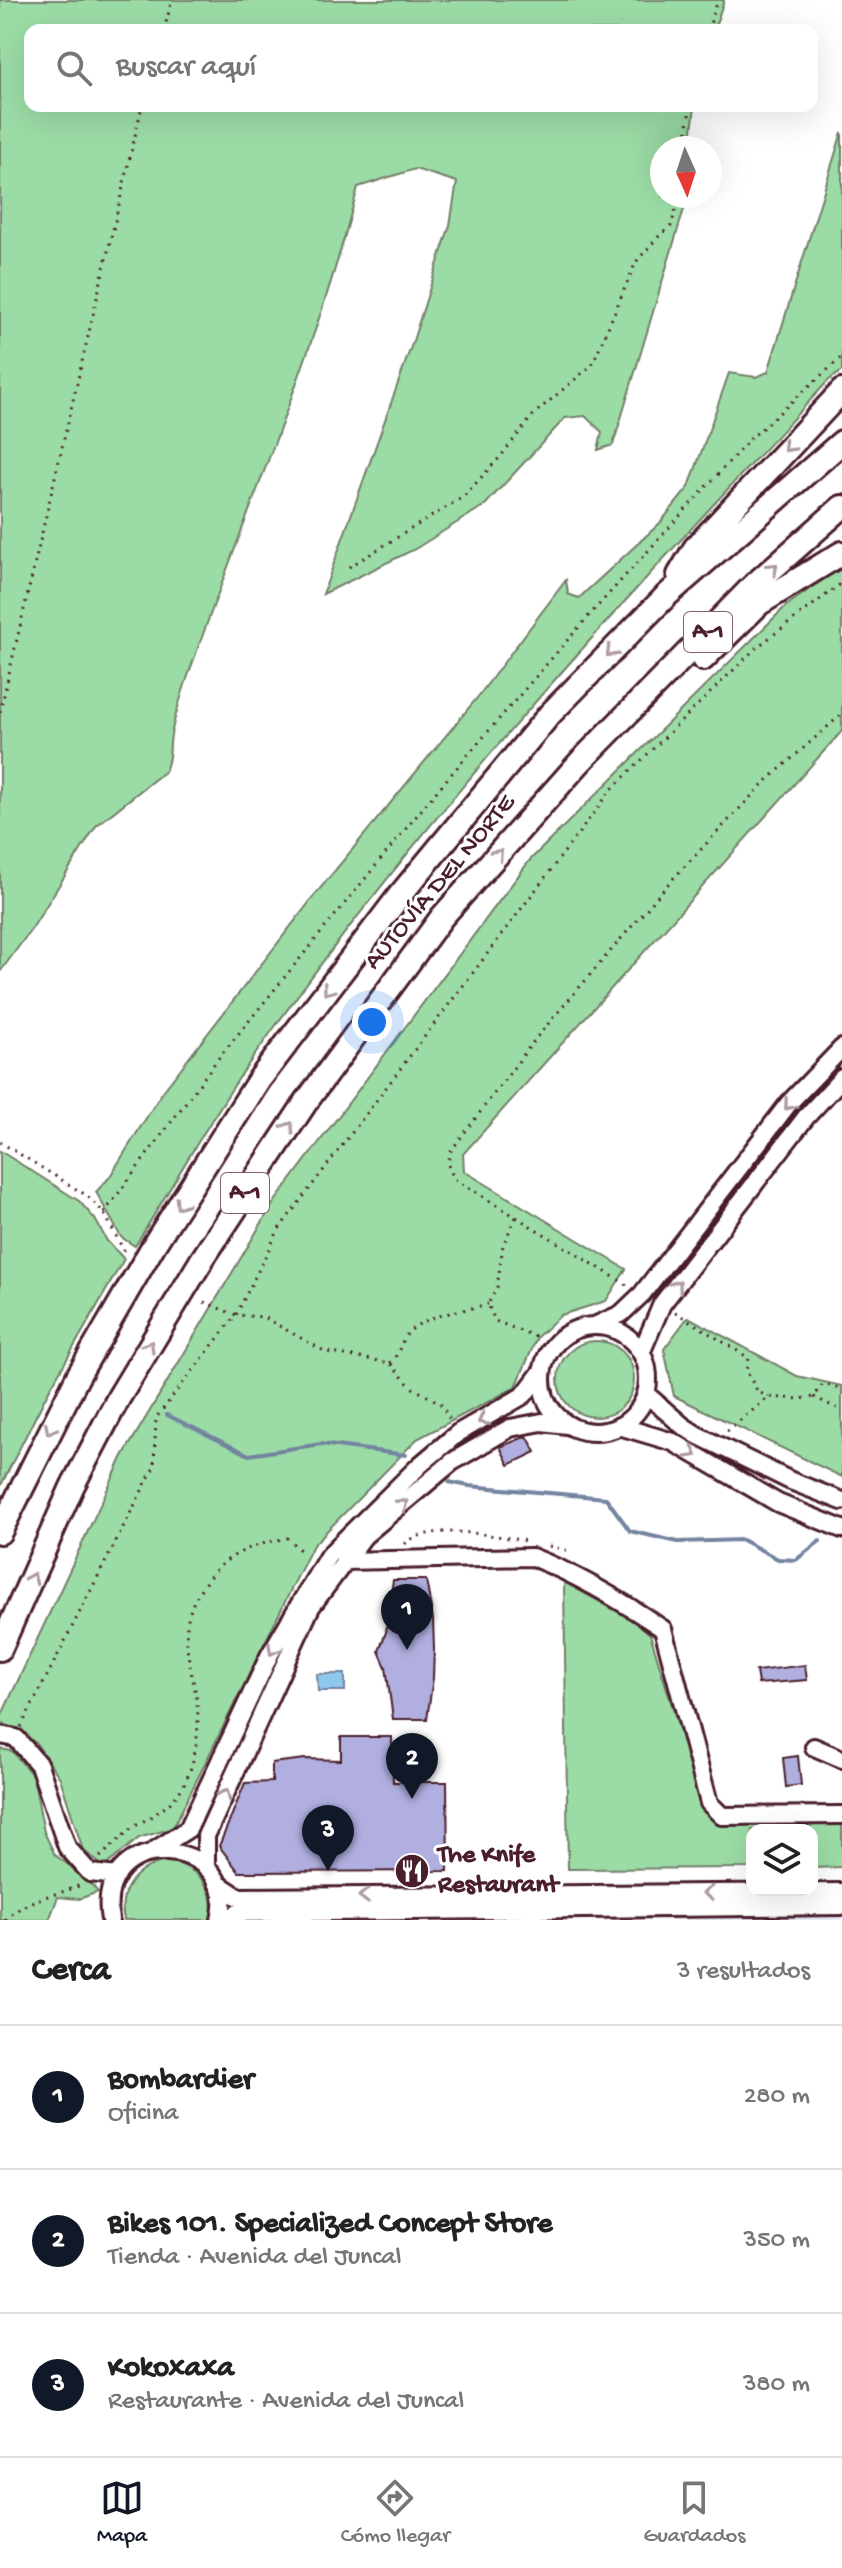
<!DOCTYPE html>
<html lang="es">
<meta charset="utf-8">
<style>
body{margin:0;font-family:"Gochi Hand",sans-serif;background:#f2f2f2;color:#222}
.controls{position:absolute;right:24px;bottom:24px;display:grid;overflow:hidden;border-radius:16px;box-shadow:0 8px 32px #0002}
.controls button{width:72px;height:72px;display:grid;place-items:center;padding:0;border:0;border-bottom:2px solid #e0e0e0;background:#fff;color:#222;font:40px sans-serif}
.compass{position:absolute;left:650px;top:136px;width:72px;height:72px;border-radius:50%;background:#fff;box-shadow:0 8px 32px #0002;rotate:177deg}
.you{position:absolute;left:372px;top:1022px;width:28px;height:28px;margin:-20px;border:6px solid #fff;border-radius:50%;background:#1a73e8;box-shadow:0 0 0 12px #1a73e833}
.badge{display:grid;place-items:center;width:52px;height:52px;border-radius:50%;background:#111827;color:#fff;font-size:26px;font-weight:700}
.pin{position:absolute;translate:-50% -66px;filter:drop-shadow(0 2px 4px #0008)}
.pin::after{content:'';position:absolute;top:42px;width:28px;height:24px;background:inherit;clip-path:polygon(0 0,100% 0,50% 100%)}
.list{margin:0;padding:0;list-style:none}
h2{display:flex;justify-content:space-between;align-items:center;height:104px;margin:0;padding:0 32px;font-size:34px}
h2 small{font-size:26px;font-weight:400;color:#767676}
.list li{display:grid;grid-template-columns:52px 1fr auto;gap:24px;align-items:center;box-sizing:border-box;height:144px;padding:0 32px;border-top:2px solid #e0e0e0}
.list b{display:block;font-size:30px;white-space:nowrap}
.list p{margin:0;font-size:26px;white-space:nowrap;color:#767676}
.list em{font-size:26px;font-style:normal;color:#767676}
.icon{flex:none;width:44px;height:44px;fill:none;stroke:currentColor;stroke-width:2;stroke-linecap:round;stroke-linejoin:round}
.map{position:relative;flex:none;width:842px;height:1920px;overflow:hidden}
.search{position:absolute;background:#fff;box-shadow:0 8px 32px #0002;left:24px;right:24px;top:24px;height:88px;display:flex;align-items:center;gap:20px;box-sizing:border-box;padding:0 28px;border-radius:16px;color:#767676;font-size:30px}
.sheet{height:536px;background:#fff}
nav{display:flex;justify-content:space-around;align-items:center;box-sizing:border-box;height:112px;border-top:2px solid #e0e0e0;background:#fff;font-size:22px;color:#767676}
nav a{display:grid;justify-items:center;gap:4px}
nav .on{color:#111827}
.map>svg:first-child{display:block}
.built{fill:#e7e7f6}
.green{fill:#9bdca6;stroke:#727e68;stroke-width:2}
.water{fill:#8ec8ed;stroke:#73849f;stroke-width:2}
.lines{fill:none;stroke-linecap:round;stroke-linejoin:round}
.stream{stroke:#73849f;stroke-width:4}
.building{fill:#b0afe0;stroke:#4a1f2b;stroke-width:2}
.minor-casing{stroke:#4a1f2b;stroke-width:22}
.highway-casing{stroke:#4a1f2b;stroke-width:28}
.path{stroke:#4a1f2b;stroke-width:3;stroke-dasharray:2 6;stroke-linecap:butt}
.minor{stroke:#fff;stroke-width:16}
.highway{stroke:#fff;stroke-width:22}
.oneway{stroke:#ae9aa0}
.labels{text-anchor:middle;dominant-baseline:central;stroke-width:6;stroke-linejoin:round;paint-order:stroke}
.shield{fill:#fff;stroke:#80626b;stroke-width:2}
.shield-label{font-size:24px;font-weight:bold;fill:#4a1f2b}
.street-label{font-size:26px;fill:#4a1f2b;stroke:#fff}
.poi-label{font-size:26px;font-weight:bold;fill:#4a1f2b;stroke:#fff;text-anchor:start}
</style>
<div class="map">
<svg width="842" height="1920" viewBox="0 0 842 1920">
<rect width="100%" height="100%" fill="#fff"/>
<filter id="ink" filterUnits="userSpaceOnUse"><feTurbulence type="fractalNoise" baseFrequency=".0125" numOctaves="2"/><feDisplacementMap in="SourceGraphic" scale="16" xChannelSelector="R" yChannelSelector="G"/><feConvolveMatrix kernelMatrix="1 2 1 2 8 2 1 2 1" color-interpolation-filters="sRGB"/></filter>
<g filter="url(#ink)">
<!-- built -->
<path class="built" d="M842,1907V1920H261Z"/>
<!-- green -->
<path class="green" d="M0,0H724L714,30H30V106H695L690,148H662V196H686L684,209L613,445L598,450L602,432L585,416L565,418L485,505L415,549L323,594L412,344L450,225L457,182L415,169L358,187C319,340 256,488 202,637C191,667 179,698 172,730C168,745 172,756 165,771L96,826L33,927L0,972Z
M842,132V371L829,380C632,592 432,805 264,1042C217,1107 177,1178 135,1246L121,1237L96,1192L109,1178L161,1094L318,891L477,698L566,580L568,594L579,598L660,523L689,487L729,373L756,377L768,372Z
M842,566V731L463,1154L464,1171L626,1269L606,1301L561,1315L537,1337L516,1387L417,1439L313,1545L173,1828L139,1838L104,1867L83,1850L60,1778L36,1743L0,1721V1719L123,1456L273,1204L530,860L786,606Z
M0,1151L79,1201L95,1219L107,1241L124,1259L47,1394L0,1487Z
M688,1317L797,1376L842,1386V1477L674,1396L664,1349Z
M558 1379a38 38 0 1 1 76 0a38 38 0 1 1-76 0Z
M564,1582L635,1621L650,1634L701,1800L717,1815L740,1824L842,1823V1867L812,1868V1830H752V1868L568,1869Z
M0,1749L12,1751L33,1776L44,1832L55,1855L85,1877L98,1892L79,1899L58,1897L49,1920H0Z
M408,1749H422V1769H409Z
M166,1861C197,1866 218,1888 210,1920H124C117,1889 137,1867 166,1861Z"/>
<!-- water -->
<path class="water" d="M317,1674H345V1691H318Z"/>
<g class="lines">
<!-- stream -->
<path class="stream" d="M167,1415L249,1455L321,1444L406,1455
M449,1482L469,1486L606,1498L630,1531L678,1542L742,1540L778,1559L796,1560L820,1541"/>
</g>
<!-- building -->
<path class="building" d="M527,1436L536,1452L509,1465L500,1447Z
M393,1580H426L433,1619L434,1649L433,1678L427,1719H393L386,1667L379,1651L386,1632Z
M805,1665L807,1680L758,1684L756,1671Z
M341,1737H392L393,1782H447L448,1871L239,1872L219,1846L245,1783L272,1782V1763L305,1759L341,1760Z
M798,1756L801,1785L786,1787L783,1758Z"/>
<g class="lines">
<!-- minor casing -->
<g class="minor-casing">
<path id="minor" d="M594,1326L621,1314L642,1294L789,1103L842,1048
M542 1379a53 53 0 1 1 106 0a53 53 0 1 1-106 0Z
M641,1353L662,1304L806,1117L842,1078
M646,1394L683,1426L697,1435L791,1481L842,1501
M619,1426L673,1442L778,1503L842,1529
M344,1561L532,1557C578,1575 622,1601 663,1629L709,1803L722,1816L842,1815
M0,1735L16,1738L39,1765L67,1847L90,1873L117,1876
M814,1747L842,1759
M152,1852L188,1829L270,1654L328,1556L420,1465L458,1433L524,1395L542,1371
M206,1867V1836L311,1607L364,1536L452,1462L510,1428L542,1422L567,1425
M217,1883L238,1897L842,1892
M110,1920C93,1824 242,1835 220,1920
M228,1920L237,1913L842,1906"/>
</g>
<!-- highway casing -->
<g class="highway-casing">
<path id="highway" d="M679,575L695,548L842,391
M703,659L760,603L842,553
M0,1532L78,1376L155,1243L259,1080L400,895L550,714L666,596L842,442
M0,1649L72,1487L119,1397L203,1258L306,1102L442,917L580,762L754,585L842,507"/>
</g>
<!-- path -->
<path class="path" d="M164,30L172,0
M708,30L718,0
M686,148L690,106
M349,567L463,497L501,456L534,414L592,365L636,262L657,238L671,226L680,196
M0,712L142,106
M0,1142L86,1195L104,1213L124,1251
M104,1213L217,1060L440,787L585,620L750,439L842,357
M516,1217L503,1245L497,1287L488,1304L495,1321L537,1337
M627,1285L454,1179L448,1165L450,1152L536,1038L668,884L763,784L842,714
M204,1302L236,1315L263,1317L326,1352L390,1363L411,1387L440,1403L451,1421
M675,1312L749,1358L746,1371L758,1392L769,1397
M390,1363C401,1354 399,1341 410,1331C428,1314 464,1311 488,1304
M814,1397L842,1411
M727,1431L769,1397L800,1399L814,1397L823,1384L842,1389
M405,1544C427,1522 497,1536 526,1541
M549,1546L571,1551
M21,1727L154,1467L156,1418L236,1315L279,1229L612,789L756,648L842,583
M100,1857C112,1847 123,1834 137,1825C155,1814 172,1806 183,1786C198,1759 201,1720 195,1690C186,1645 177,1619 208,1579C229,1552 254,1545 287,1538L303,1553
M5,1920C33,1894 53,1898 83,1884"/>
<!-- minor -->
<use href="#minor" class="minor"/>
<!-- highway -->
<use href="#highway" class="highway"/>
</g>
<!-- one-way arrows -->
<defs><path id="oneway-chevron" d="M-2-3.5L2.5 0L-2 3.5" fill="none" stroke-width="1.6" stroke-linecap="round" stroke-linejoin="round" transform="scale(2)"/></defs>
<g class="oneway">
<use href="#oneway-chevron" transform="translate(788 447) rotate(133)"/>
<use href="#oneway-chevron" transform="translate(773 568) rotate(-42)"/>
<use href="#oneway-chevron" transform="translate(611 652) rotate(135)"/>
<use href="#oneway-chevron" transform="translate(498 854) rotate(-48)"/>
<use href="#oneway-chevron" transform="translate(328 990) rotate(127)"/>
<use href="#oneway-chevron" transform="translate(789 1105) rotate(130)"/>
<use href="#oneway-chevron" transform="translate(289 1127) rotate(-57)"/>
<use href="#oneway-chevron" transform="translate(180 1204) rotate(123)"/>
<use href="#oneway-chevron" transform="translate(677 1285) rotate(-53)"/>
<use href="#oneway-chevron" transform="translate(149 1346) rotate(-59)"/>
<use href="#oneway-chevron" transform="translate(483 1420) rotate(152)"/>
<use href="#oneway-chevron" transform="translate(50 1429) rotate(117)"/>
<use href="#oneway-chevron" transform="translate(692 1453) rotate(30)"/>
<use href="#oneway-chevron" transform="translate(403 1504) rotate(-40)"/>
<use href="#oneway-chevron" transform="translate(32 1578) rotate(-66)"/>
<use href="#oneway-chevron" transform="translate(273 1650) rotate(119)"/>
<use href="#oneway-chevron" transform="translate(225 1794) rotate(-65)"/>
<use href="#oneway-chevron" transform="translate(708 1893) rotate(180)"/>
<use href="#oneway-chevron" transform="translate(364 1896) rotate(179)"/>
</g>
</g>
<!-- icons -->
<defs>
<g id="restaurant-disc" transform="scale(1.8)"><circle r="9.5" fill="#4a1f2b" stroke="#fff"/><path d="M-5-6h1v4h1v-4h1v4h1v-4h1v5L-1.5 .5V6h-2V.5L-5-1ZM5-6V6H3V1.5H1.5Q1.5-4 5-6Z" fill="#fff"/></g>
</defs>
<g fill-rule="evenodd">
<use href="#restaurant-disc" x="412" y="1871"/>
</g>
<g class="labels">
<!-- shield labels -->
<g class="shield">
<rect x="684" y="612" width="48" height="40" rx="6"/>
<rect x="221" y="1173" width="48" height="40" rx="6"/>
</g>
<g class="shield-label">
<text x="708" y="632">A-1</text>
<text x="245" y="1193">A-1</text>
</g>
<!-- street labels -->
<g class="street-label">
<text transform="translate(441 883) rotate(-50)">AUTOVÍA DEL NORTE</text>
</g>
<!-- poi labels -->
<g class="poi-label">
<text x="438" y="1856">The Knife<tspan x="438" dy="30">Restaurant</tspan></text>
</g>
</g>
</svg>
<div class="controls">
<button><svg class="icon" aria-label="layers" viewBox="0 0 24 24"><path d="M12 4l9 5-9 5-9-5zM3 14l9 5 9-5"/></svg></button>
</div>
<svg class="compass" viewBox="-18 -18 36 36"><path d="M0-13l5 13h-10z" fill="#e53935"/><path d="M0 13l5-13h-10z" fill="#767676"/></svg>
<div class="you"></div>
<div class="pin badge" style="left:407px;top:1650px">1</div>
<div class="pin badge" style="left:412px;top:1799px">2</div>
<div class="pin badge" style="left:328px;top:1871px">3</div>
<div class="search"><svg class="icon" aria-label="search" viewBox="0 0 24 24"><circle cx="10" cy="10" r="6"/><path d="M15 15l6 6"/></svg>Buscar aquí</div>
</div>
<section class="sheet">
<h2>Cerca<small>3 resultados</small></h2>
<ul class="list">
<li><span class="badge">1</span><div><b>Bombardier</b><p>Oficina</p></div><em>280 m</em></li>
<li><span class="badge">2</span><div><b>Bikes 101. Specialized Concept Store</b><p>Tienda · Avenida del Juncal</p></div><em>350 m</em></li>
<li><span class="badge">3</span><div><b>Kokoxaxa</b><p>Restaurante · Avenida del Juncal</p></div><em>380 m</em></li>
</ul>
</section>
<nav>
<a class="on"><svg class="icon" aria-label="map" viewBox="0 0 24 24"><path d="M3 6l6-2 6 2 6-2v14l-6 2-6-2-6 2zM9 4v14M15 6v14"/></svg>Mapa</a>
<a><svg class="icon" aria-label="directions" viewBox="0 0 24 24"><path d="M12 3l9 9-9 9-9-9zM9 14v-3h6M13 9l2 2-2 2"/></svg>Cómo llegar</a>
<a><svg class="icon" aria-label="saved" viewBox="0 0 24 24"><path d="M7 4h10v16l-5-4-5 4z"/></svg>Guardados</a>
</nav>
